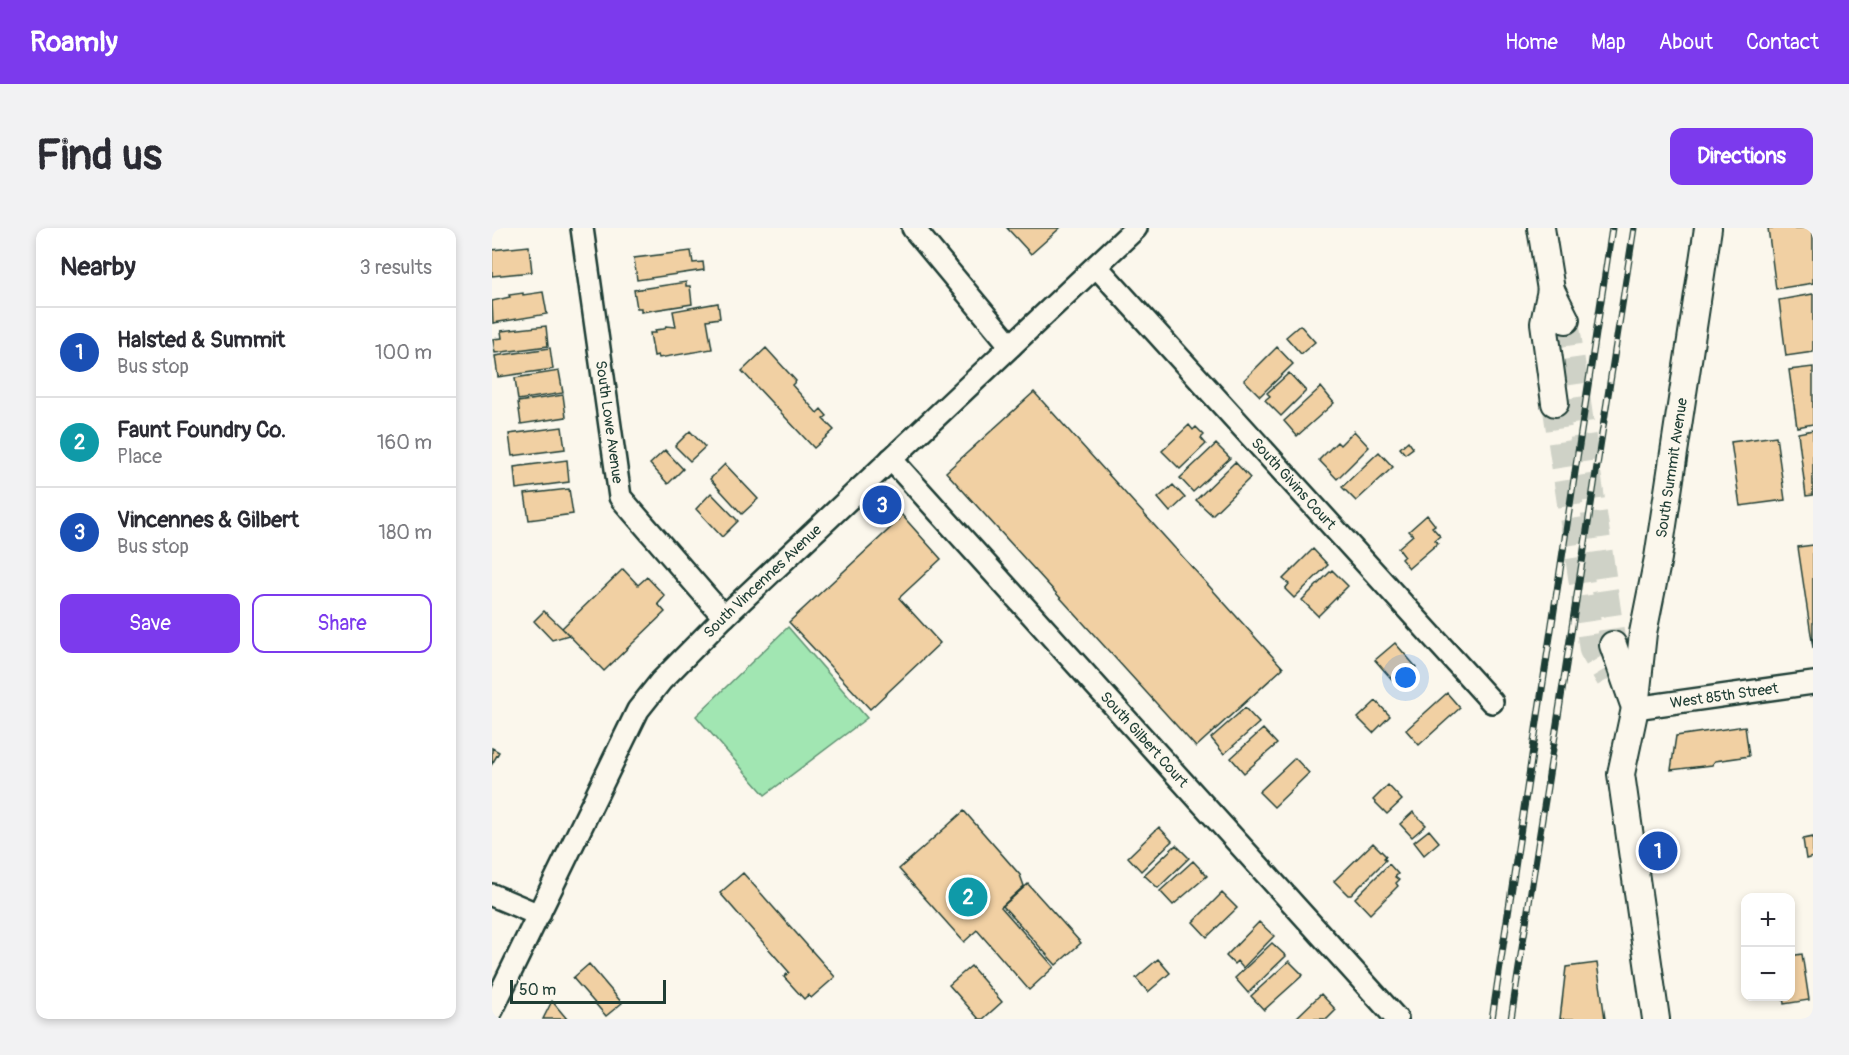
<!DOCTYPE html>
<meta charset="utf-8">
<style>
body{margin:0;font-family:Pangolin,sans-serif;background:#f2f2f3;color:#2b2b33}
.controls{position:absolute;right:18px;bottom:18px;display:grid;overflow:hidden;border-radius:12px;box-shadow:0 3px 9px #0003}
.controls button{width:54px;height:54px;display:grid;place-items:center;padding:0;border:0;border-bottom:2px solid #e1e1e2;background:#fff;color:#2b2b33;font:30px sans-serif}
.scale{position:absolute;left:18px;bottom:15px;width:156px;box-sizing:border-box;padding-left:6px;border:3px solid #1f3d34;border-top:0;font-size:16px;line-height:21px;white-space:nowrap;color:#1f3d34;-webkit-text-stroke:4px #fbf7ec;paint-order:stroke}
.you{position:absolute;left:914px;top:450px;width:21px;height:21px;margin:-15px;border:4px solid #fff;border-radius:50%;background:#1a73e8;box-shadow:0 0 0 9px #1a73e833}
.badge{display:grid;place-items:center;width:39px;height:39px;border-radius:50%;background:#7c3aed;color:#fff;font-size:20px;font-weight:700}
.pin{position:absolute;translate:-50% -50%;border:3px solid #fff;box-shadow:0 2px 6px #0006}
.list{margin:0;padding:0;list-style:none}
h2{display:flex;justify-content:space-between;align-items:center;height:78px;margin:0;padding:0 24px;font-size:26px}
h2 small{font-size:20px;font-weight:400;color:#7c7c81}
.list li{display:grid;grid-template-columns:39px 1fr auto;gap:18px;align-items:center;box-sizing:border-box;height:90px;padding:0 24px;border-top:2px solid #e1e1e2}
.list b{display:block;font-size:22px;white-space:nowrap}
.list p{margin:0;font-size:20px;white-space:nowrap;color:#7c7c81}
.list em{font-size:20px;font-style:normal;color:#7c7c81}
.actions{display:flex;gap:12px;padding:18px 24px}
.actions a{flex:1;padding:14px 0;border:2px solid #7c3aed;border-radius:12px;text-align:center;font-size:21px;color:#7c3aed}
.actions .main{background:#7c3aed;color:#fff}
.map{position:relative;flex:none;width:1321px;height:791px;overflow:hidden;border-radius:12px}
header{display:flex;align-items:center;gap:36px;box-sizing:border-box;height:84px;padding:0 30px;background:#7c3aed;color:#fff}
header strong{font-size:28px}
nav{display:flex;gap:33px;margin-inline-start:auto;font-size:21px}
.intro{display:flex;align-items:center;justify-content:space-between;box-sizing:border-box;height:144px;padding:0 36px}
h1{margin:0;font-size:42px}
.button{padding:15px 27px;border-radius:12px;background:#7c3aed;color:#fff;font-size:21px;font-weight:700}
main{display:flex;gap:36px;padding:0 36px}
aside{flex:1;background:#fff;border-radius:12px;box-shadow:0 3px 9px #0003}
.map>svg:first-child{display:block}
.green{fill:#a1e6b2;stroke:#609273;stroke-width:1.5}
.building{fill:#f1d0a3;stroke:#1f3d34;stroke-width:1.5}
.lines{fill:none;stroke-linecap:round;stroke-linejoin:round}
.major-tunnel{stroke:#cfd2c7;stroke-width:26;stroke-dasharray:26 13;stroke-linecap:butt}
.minor-casing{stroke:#1f3d34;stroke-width:26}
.major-casing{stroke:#1f3d34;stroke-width:30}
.minor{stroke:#fbf7ec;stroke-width:21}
.major{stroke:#fbf7ec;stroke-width:26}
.rail-casing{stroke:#1f3d34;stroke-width:7}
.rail{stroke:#fbf7ec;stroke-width:4.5;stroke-dasharray:14;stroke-linecap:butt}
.labels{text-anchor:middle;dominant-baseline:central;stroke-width:6;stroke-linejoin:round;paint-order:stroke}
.street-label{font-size:15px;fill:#1f3d34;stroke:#fbf7ec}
</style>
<header>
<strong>Roamly</strong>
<nav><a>Home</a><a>Map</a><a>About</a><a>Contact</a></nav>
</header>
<div class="intro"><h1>Find us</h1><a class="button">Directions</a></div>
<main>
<aside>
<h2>Nearby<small>3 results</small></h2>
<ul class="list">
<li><span class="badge" style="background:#1a4fb4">1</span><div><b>Halsted &amp; Summit</b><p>Bus stop</p></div><em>100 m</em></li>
<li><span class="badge" style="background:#0f9aa8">2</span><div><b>Faunt Foundry Co.</b><p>Place</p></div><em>160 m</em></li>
<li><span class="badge" style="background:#1a4fb4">3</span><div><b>Vincennes &amp; Gilbert</b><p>Bus stop</p></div><em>180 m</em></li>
</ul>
<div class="actions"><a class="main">Save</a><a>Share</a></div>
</aside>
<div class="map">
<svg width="1321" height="791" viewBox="0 0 1321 791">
<rect width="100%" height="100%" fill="#fbf7ec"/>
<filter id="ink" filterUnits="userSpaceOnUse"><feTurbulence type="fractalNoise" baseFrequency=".0167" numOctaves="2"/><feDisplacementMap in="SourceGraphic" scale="12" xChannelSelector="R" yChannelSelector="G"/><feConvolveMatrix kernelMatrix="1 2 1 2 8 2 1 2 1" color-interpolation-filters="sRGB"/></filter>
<g filter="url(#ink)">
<!-- green -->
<path class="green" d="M296,399L375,490L273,567L204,488Z"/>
<!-- building -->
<path class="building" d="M515,0H568L539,26Z
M1276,0H1321V55L1284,61Z
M37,18L40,44L0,48V22Z
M199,23L201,35L211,34L212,42L145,52L142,30Z
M194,54V58H198L200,76L149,84V80H145L142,62Z
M51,64L55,86L1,95L0,73L18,69L17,67L31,65V67Z
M1321,66V124L1294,128L1287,72Z
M226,75L228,90L215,92L220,121L167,130L166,127L162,128L158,105H164L163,102L172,101L174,98L184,99L181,83Z
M808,97L823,114L809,126L794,109Z
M54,98L56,118L3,125L1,111L10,110L9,103Z
M785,119L801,136L768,168L752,152Z
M58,120L61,141L6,149L3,128Z
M274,120L304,153L300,157L325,185L329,181L335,188L331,191L342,202L322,220L250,143Z
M1321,139V196L1305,199L1297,142Z
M67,143L71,165L26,172L23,150Z
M797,145L814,163L789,188L773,172L778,168L775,165Z
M829,159L842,175L805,208L792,193Z
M542,164L791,440L704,519L454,244Z
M71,167L74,189L29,196L26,174Z
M697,197L701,202L704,199L712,207L709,210L714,216L688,241L670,223Z
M70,199L73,221L20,228L17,206Z
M1321,202V267L1314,268L1306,205Z
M198,203L213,219L198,233L183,218Z
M862,203L877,219L845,251L827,232L845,214L848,217Z
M1284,208L1293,272L1248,278L1239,214Z
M916,213L921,220L913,226L908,220Z
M724,216L738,230L701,264L688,250Z
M173,222L191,241L176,256L158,236Z
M887,224L901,239L864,273L850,259Z
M75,232L77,254L24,261L22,239Z
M743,234L758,250L720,287L704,272Z
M233,236L266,271L250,286L218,251Z
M681,257L693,270L678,284L666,270Z
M77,261L81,286L37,292L33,266Z
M219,265L246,293L230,309L204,281Z
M409,286L449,331L407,370L448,415L378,481L297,394L405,294Z
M935,287L943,297L940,299L948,308L943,312L946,315L917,340L909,331L912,328L906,320L921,307L917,303Z
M1321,317V420L1306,319Z
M821,321L836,337L802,370L793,361L797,356L791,351Z
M131,341L146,357L155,349L173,368L166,376L173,384L112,443L70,400Z
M840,342L856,358L826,388L810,372Z
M52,383L70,400L77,407L60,412L42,393Z
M903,415L924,439L904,456L883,432Z
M955,465L968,480L927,517L914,502Z
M884,473L898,488L881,505L866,490Z
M753,480L767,495L732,526L719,510Z
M1253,498L1257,528L1223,533L1220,537L1179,542L1184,508Z
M771,501L785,516L752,545L739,530Z
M0,520L7,524L0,536Z
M803,530L817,545L782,579L767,564Z
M896,557L910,572L895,586L881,572Z
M472,583L528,647L532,658L509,679L562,739L537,762L485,702L472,714L407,641Z
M921,584L934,597L920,609L908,596Z
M667,599L680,613L649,643L636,629Z
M937,602L947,614L932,627L922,614Z
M1321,609V629L1314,631L1311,611Z
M881,615L894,628L892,630L894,632L859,667H856L842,653Z
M684,617L697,630L666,660L652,647Z
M701,633L715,648L681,677L668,663Z
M897,636L906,646L903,649L907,652L904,655L906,658L878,686L863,670Z
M251,645L343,749L319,770L316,767L312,771L292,749L297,744L228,665Z
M536,656L589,715L564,737L511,678Z
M730,665L745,680L715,709L701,694Z
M767,694L782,708L751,740L745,733L742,736L734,728Z
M780,715L794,728L756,765L743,750Z
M1310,726L1317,772L1292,776L1291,768H1298V728Z
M666,731L678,745L656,764L644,750Z
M797,733L811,747L772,782L759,768Z
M1105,735L1113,791H1068L1074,739Z
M97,736L130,775L114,788L81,750Z
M479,738L510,774L491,791H487L457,757Z
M829,766L844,782L835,791H803Z
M60,773L75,791H51Z"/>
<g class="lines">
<!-- major-tunnel -->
<path class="major-tunnel" d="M1074,92L1121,417
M1063,175L1100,422L1117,451"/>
<!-- minor casing -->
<g class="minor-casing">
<g id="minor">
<path id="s1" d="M90,0L128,269L232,389"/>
<path d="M421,0L519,118"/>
<path id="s2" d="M604,38L1000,474"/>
<path id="s3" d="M399,231L905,791"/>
<path id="s4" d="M1143,480L1321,455"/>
<path d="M0,667L47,687"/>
<path id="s5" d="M0,782L146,482L169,453L232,389L644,0"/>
</g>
</g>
<!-- major casing -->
<g class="major-casing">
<g id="major">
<path d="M1049,0L1059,62L1074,92"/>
<path d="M1059,62L1052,95L1063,175"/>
<path d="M1121,417L1141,474"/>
<path id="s6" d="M1164,791L1129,546L1143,480L1151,405L1166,330L1216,0"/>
</g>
</g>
<!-- minor -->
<use href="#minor" class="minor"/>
<!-- major -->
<use href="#major" class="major"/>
<!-- rail casing -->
<g class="rail-casing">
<path id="rail" d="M1000,791L1120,0
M1019,791L1142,0"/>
</g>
<!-- rail -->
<use href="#rail" class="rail"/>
</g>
</g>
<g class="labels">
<!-- street labels -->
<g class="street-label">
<text stroke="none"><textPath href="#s1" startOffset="196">South Lowe Avenue</textPath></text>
<text stroke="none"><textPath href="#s6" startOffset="558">South Summit Avenue</textPath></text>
<text stroke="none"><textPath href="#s2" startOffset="294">South Givins Court</textPath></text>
<text stroke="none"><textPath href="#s5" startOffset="513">South Vincennes Avenue</textPath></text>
<text stroke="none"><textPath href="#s4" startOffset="90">West 85th Street</textPath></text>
<text stroke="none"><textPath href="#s3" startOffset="378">South Gilbert Court</textPath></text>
</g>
</g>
</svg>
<div class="controls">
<button>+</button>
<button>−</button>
</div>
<div class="scale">50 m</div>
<div class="you"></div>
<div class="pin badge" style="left:1166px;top:623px;background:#1a4fb4">1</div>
<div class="pin badge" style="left:476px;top:669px;background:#0f9aa8">2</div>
<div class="pin badge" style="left:390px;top:277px;background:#1a4fb4">3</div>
</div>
</main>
